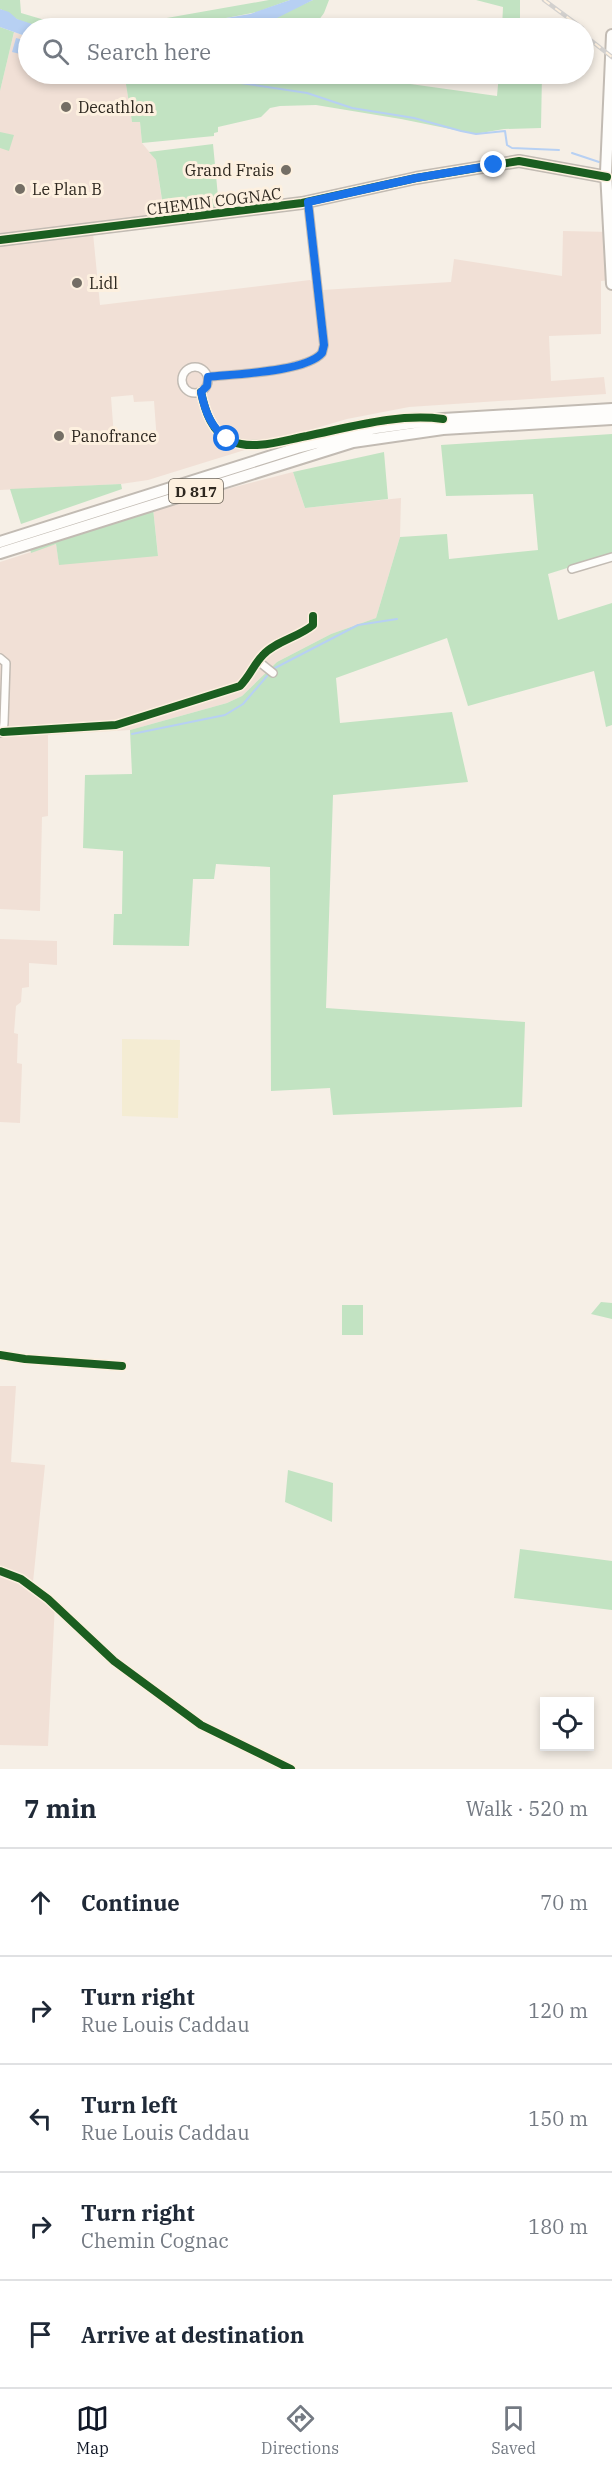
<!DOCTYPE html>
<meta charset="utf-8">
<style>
body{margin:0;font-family:"IBM Plex Serif",serif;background:#f2f2f3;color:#1f2937}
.controls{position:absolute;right:18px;bottom:18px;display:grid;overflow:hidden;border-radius:0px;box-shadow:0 3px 9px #0003}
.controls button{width:54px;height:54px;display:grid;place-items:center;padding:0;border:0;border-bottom:2px solid #e0e1e3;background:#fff;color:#1f2937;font:30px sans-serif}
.stop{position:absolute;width:18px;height:18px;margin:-14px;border:4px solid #1a73e8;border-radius:50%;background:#fff}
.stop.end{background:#1a73e8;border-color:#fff;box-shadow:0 2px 6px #0008}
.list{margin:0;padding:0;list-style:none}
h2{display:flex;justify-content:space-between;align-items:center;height:78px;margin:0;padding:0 24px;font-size:26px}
h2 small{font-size:20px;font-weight:400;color:#747a83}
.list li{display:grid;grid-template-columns:39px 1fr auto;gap:18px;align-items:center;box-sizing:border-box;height:108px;padding:0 24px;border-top:2px solid #e0e1e3}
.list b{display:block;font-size:22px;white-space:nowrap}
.list p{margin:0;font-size:20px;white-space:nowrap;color:#747a83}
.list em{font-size:20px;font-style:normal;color:#747a83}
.icon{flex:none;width:33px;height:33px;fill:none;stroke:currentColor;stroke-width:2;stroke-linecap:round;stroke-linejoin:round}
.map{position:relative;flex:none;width:612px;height:1769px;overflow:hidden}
.search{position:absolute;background:#fff;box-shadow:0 3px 9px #0003;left:18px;right:18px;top:18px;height:66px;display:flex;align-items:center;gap:15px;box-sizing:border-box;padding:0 21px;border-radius:33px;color:#747a83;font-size:22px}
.sheet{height:618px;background:#fff}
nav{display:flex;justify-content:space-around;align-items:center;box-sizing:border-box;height:84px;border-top:2px solid #e0e1e3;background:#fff;font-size:16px;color:#747a83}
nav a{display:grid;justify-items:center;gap:3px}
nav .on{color:#111827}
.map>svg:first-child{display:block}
.commercial{fill:#f1e0d6;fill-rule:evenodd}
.green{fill:#c2e3c2}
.sand{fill:#f4ecd3}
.water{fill:#b7d0f3}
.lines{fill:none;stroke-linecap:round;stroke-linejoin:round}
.stream{stroke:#b7d0f3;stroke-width:2}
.street-casing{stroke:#c2bbb3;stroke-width:10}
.secondary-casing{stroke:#c2bbb3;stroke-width:14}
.primary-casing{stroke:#c2bbb3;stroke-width:14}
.street{stroke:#fefdfb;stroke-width:7}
.secondary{stroke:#fefdfb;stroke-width:10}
.primary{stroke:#fefdfb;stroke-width:10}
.rail-casing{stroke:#d2d0ce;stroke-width:4.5}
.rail{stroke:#fdf0df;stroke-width:2;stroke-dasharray:7;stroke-linecap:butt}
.cycleway-casing{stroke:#fdf0df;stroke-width:11}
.cycleway{stroke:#1b5e20;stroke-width:8}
.route{stroke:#1a73e8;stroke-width:8}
.poi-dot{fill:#746e65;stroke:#fdf0df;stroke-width:2}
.labels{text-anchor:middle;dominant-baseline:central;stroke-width:6;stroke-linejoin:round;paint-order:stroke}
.shield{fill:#fdf0df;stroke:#6c6459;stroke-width:1.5}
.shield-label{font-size:15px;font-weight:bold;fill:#2e2820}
.poi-label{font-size:16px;fill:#2e2820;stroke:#fdf0df;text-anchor:start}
.street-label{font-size:16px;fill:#2e2820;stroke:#fdf0df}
</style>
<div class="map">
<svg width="612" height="1769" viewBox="0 0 612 1769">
<rect width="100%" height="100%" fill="#f6efe6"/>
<!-- commercial -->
<path class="commercial" d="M14,32L28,37V74H120L125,77L132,122H140L142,143L156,160L165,222L93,233L100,305L310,280L322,290L451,282L454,259L562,276L563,231L612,232V280L601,281V334L549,336L551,381L604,377L606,394L409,407L347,419L299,433L148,480L121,484L0,490V91ZM133,395L134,402L154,401L157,442L119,445L118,437H114L111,397Z
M293,472L305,508L401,498L400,537L376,618L331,634L277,662L242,696L227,703L130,730L48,735V816L42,817L40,911L0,909V562L56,544L59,564L158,555L153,508Z
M0,939L57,941V965L29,963V987L22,988L21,1002L16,1006L14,1033L18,1034L17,1063L22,1064L20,1123L0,1122Z
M0,1386H16L11,1462L45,1465L33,1582L55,1603L48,1746L0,1745Z"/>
<!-- green -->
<path class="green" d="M0,0H20L21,13L65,26L88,28C62,28 46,30 21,21C13,18 8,12 0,9Z
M269,0H290L257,12L226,18H212L159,28H110Z
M313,0H329L324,13L313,28H248Z
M476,0H520V28H502L503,7Z
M0,27L14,32L0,91Z
M120,74H338L497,96L499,74H542L541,128L504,129L475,134L401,119L316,105L280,106L270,108L261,117L218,127V132L214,133V136L142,143L140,122H132L125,78Z
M0,132L14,135L9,151L0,148Z
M213,144L219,207L164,213L156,160L149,152Z
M612,434V554L548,574L558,620L612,603V725L606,727L594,671L468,706L447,638L336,678L340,723L452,712L468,782L333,795L326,1008L525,1022L522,1107L333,1115L330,1088L271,1091L270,867L216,864L214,879H193L189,946L113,945L114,914H122L123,851L83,848L85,775L132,774L130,730L227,703L242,696L277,662L331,634L376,618L400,537L447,534L449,559L538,550L533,494L446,496L441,445Z
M384,452L388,499L305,508L293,472Z
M121,484L122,489L21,524L10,489Z
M153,508L158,556L59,565L56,544L31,553L30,549Z
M601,1302L612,1303V1319L591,1314Z
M342,1305H363V1335H342Z
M288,1470L333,1483L332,1522L285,1502Z
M520,1549L612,1561V1610L514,1598Z"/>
<!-- sand -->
<path class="sand" d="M122,1039L180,1040L178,1118L122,1116Z"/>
<!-- water -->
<path class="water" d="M290,0H313L269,22L248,28H159L212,18H226L250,14Z
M0,9L9,12L17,19L44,28H28V37L0,27Z
M16,38L28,41V56L12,52Z"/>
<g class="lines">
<!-- stream -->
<path class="stream" d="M198,74L234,82L307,93L352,108L414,118L461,131L476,134L505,131L507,145L512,148L559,150
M572,153L599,162
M132,734L225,715L243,704L273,669L358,625L397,619"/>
<!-- street casing -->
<g class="street-casing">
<path id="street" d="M182 380a13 13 0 1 1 26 0a13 13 0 1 1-26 0Z
M208,377C234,374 306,372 322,353L324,345L308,202
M201,392C205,412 212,433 231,441C257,453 328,431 358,425C378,422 398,420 418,417
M572,569L612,557
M0,658L6,663L4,723L3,732L0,733
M258,661L273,673
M3,732L116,725L240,686C250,676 254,664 263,655C274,642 299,637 313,625V616
M0,1355L25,1359L122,1366
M0,1571L21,1579L48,1599L114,1661L201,1725L291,1769"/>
</g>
<!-- secondary casing -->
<g class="secondary-casing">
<path id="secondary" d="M612,35L606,172L612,284
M0,240L302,203L416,178L519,161L607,177"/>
</g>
<!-- primary casing -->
<g class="primary-casing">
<path id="primary" d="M0,542L297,448L376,428L443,419L612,409
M0,553L353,442L443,429L612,419"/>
</g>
<!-- street -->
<use href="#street" class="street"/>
<!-- secondary -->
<use href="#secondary" class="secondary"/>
<!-- primary -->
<use href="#primary" class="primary"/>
<!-- rail casing -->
<g class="rail-casing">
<path id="rail" d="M544,0L582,28
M584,35L612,57"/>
</g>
<!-- rail -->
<use href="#rail" class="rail"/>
<!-- cycleway casing -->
<g class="cycleway-casing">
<path id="cycleway" d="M0,240L302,203L416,178L519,161L607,177
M201,392C205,411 212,433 231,441C253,451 284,440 307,436C351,427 398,413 443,419
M3,732L116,725L240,686C250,676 254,664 263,655C274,642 299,637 313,625V616
M0,1355L25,1359L122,1366
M0,1571L21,1579L48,1599L114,1661L201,1725L291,1769"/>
</g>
<!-- cycleway -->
<use href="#cycleway" class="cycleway"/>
</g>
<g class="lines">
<!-- route -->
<path class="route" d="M227,439C211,428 205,411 201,392L207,386L208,377C234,374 306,372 322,353L324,345L308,202L416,178L494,165"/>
</g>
<!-- markers -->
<g class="poi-dot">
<circle cx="66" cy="107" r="6"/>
<circle cx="286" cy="170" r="6"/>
<circle cx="20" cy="189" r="6"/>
<circle cx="77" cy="283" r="6"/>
<circle cx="59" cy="436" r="6"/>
</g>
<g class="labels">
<!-- shield labels -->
<rect class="shield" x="169" y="479" width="54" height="24" rx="4.5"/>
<g class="shield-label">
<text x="196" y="491">D 817</text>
</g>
<!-- poi labels -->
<g class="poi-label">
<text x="78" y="107">Decathlon</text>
<text x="274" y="170" text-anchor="end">Grand Frais</text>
<text x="32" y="189">Le Plan B</text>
<text x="89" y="283">Lidl</text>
<text x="71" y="436">Panofrance</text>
</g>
<!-- street labels -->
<g class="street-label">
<text transform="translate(214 201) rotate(-7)">CHEMIN COGNAC</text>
</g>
</g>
</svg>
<div class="controls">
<button><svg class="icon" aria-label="locate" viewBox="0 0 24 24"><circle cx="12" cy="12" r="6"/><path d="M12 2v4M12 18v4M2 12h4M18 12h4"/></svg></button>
</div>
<div class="stop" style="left:227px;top:439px"></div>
<div class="stop end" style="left:494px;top:165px"></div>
<div class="search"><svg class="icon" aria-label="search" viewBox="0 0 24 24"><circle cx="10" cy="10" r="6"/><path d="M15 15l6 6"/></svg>Search here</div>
</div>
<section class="sheet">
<h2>7 min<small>Walk · 520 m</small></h2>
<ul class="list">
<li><svg class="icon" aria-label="ahead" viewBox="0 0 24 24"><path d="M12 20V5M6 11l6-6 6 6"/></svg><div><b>Continue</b></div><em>70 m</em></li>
<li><svg class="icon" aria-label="right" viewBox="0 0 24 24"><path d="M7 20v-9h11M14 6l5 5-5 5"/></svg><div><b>Turn right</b><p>Rue Louis Caddau</p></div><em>120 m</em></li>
<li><svg class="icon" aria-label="left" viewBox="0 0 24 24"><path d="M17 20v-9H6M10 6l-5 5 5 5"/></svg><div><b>Turn left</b><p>Rue Louis Caddau</p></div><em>150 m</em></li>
<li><svg class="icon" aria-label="right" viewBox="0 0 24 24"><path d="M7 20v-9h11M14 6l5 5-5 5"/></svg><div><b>Turn right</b><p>Chemin Cognac</p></div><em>180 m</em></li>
<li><svg class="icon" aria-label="arrive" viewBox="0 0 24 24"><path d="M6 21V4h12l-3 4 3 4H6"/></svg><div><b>Arrive at destination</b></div></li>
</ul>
</section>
<nav>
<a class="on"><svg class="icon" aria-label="map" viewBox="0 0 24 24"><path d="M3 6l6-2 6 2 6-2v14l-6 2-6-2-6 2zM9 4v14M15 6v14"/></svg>Map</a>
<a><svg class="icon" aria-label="directions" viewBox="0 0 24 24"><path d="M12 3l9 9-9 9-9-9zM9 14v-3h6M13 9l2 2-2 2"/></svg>Directions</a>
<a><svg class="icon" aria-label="saved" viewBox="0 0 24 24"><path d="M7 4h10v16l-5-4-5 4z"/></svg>Saved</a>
</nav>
